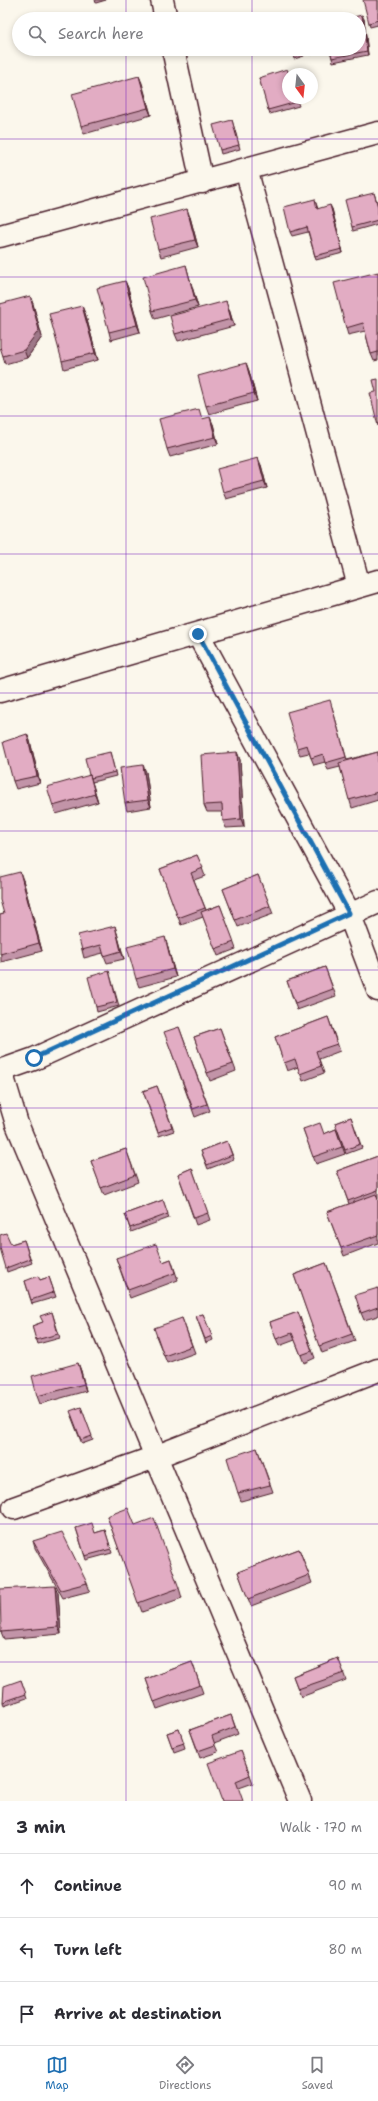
<!DOCTYPE html>
<meta charset="utf-8">
<style>
body{margin:0;font-family:"Shantell Sans",sans-serif;background:#f7f7f7;color:#2b2b33}
.compass{position:absolute;left:282px;top:68px;width:36px;height:36px;border-radius:50%;background:#fff;box-shadow:0 2px 6px #0003;rotate:165deg}
.stop{position:absolute;width:12px;height:12px;margin:-9px;border:3px solid #1f6fb2;border-radius:50%;background:#fff}
.stop.end{background:#1f6fb2;border-color:#fff;box-shadow:0 1px 4px #0008}
.list{margin:0;padding:0;list-style:none}
h2{display:flex;justify-content:space-between;align-items:center;height:52px;margin:0;padding:0 16px;font-size:17px}
h2 small{font-size:13px;font-weight:400;color:#7c7c81}
.list li{display:grid;grid-template-columns:26px 1fr auto;gap:12px;align-items:center;box-sizing:border-box;height:64px;padding:0 16px;border-top:1px solid #e1e1e2}
.list b{display:block;font-size:15px;white-space:nowrap}
.list em{font-size:13px;font-style:normal;color:#7c7c81}
.icon{flex:none;width:22px;height:22px;fill:none;stroke:currentColor;stroke-width:2;stroke-linecap:round;stroke-linejoin:round}
.map{position:relative;flex:none;width:378px;height:1801px;overflow:hidden}
.search{position:absolute;background:#fff;box-shadow:0 2px 6px #0003;left:12px;right:12px;top:12px;height:44px;display:flex;align-items:center;gap:10px;box-sizing:border-box;padding:0 14px;border-radius:22px;color:#7c7c81;font-size:15px}
.sheet{height:244px;background:#fff}
nav{display:flex;justify-content:space-around;align-items:center;box-sizing:border-box;height:56px;border-top:1px solid #e1e1e2;background:#fff;font-size:11px;color:#7c7c81}
nav a{display:grid;justify-items:center;gap:2px}
nav .on{color:#1f6fb2}
.map>svg:first-child{display:block}
.lines{fill:none;stroke-linecap:round;stroke-linejoin:round}
.minor-casing{stroke:#4a1f2b;stroke-width:25}
.minor{stroke:#fbf7ec;stroke-width:22}
.wall{fill:#c294a8;stroke:#4a1f2b}
.shaded-wall{fill:#9e7888;stroke:#4a1f2b}
.building{fill:#e2acc3;stroke:#4a1f2b}
.route{stroke:#1f6fb2;stroke-width:5}
.grid{fill:none;stroke:#7b2cbf;stroke-width:1;stroke-opacity:0.55}
</style>
<div class="map">
<svg width="378" height="1801" viewBox="0 0 378 1801">
<rect width="100%" height="100%" fill="#fbf7ec"/>
<filter id="ink" filterUnits="userSpaceOnUse"><feTurbulence type="fractalNoise" baseFrequency=".025" numOctaves="2"/><feDisplacementMap in="SourceGraphic" scale="8" xChannelSelector="R" yChannelSelector="G"/><feConvolveMatrix kernelMatrix="1 2 1 2 8 2 1 2 1" color-interpolation-filters="sRGB"/></filter>
<g filter="url(#ink)">
<g class="lines">
<!-- minor casing -->
<g class="minor-casing">
<path id="minor" d="M162,0L166,19
M173,49L202,182
M246,169L359,586
M0,236L378,133
M198,634L349,913L378,990
M0,691L378,581
M0,1071L34,1059L378,902
M1,1071L17,1124L300,1801
M14,1508L155,1457L378,1370"/>
</g>
<!-- minor -->
<use href="#minor" class="minor"/>
</g>
<!-- wall -->
<path class="wall" d="M95,0H106L96,3Z
M378,0V25L370,27L369,23Z
M364,19L368,55L333,62L330,50L310,55L308,49H359Z
M291,49H302L304,56L294,59Z
M139,76L151,115L84,134L81,126Z
M259,78L296,98L299,106L270,114Z
M232,120L240,149L221,154L220,150Z
M374,193L378,205V224L353,231L352,227Z
M316,203L318,209H332L343,253L316,260L308,232L292,236L290,232Z
M190,217L198,247L161,257L158,249Z
M378,272V360L374,361L371,354L365,331L348,335L346,328Z
M188,273L198,307L155,319L152,311Z
M125,281L128,288L140,332L111,340L109,332Z
M30,296L33,304L42,337L27,358L5,364L3,356Z
M229,309L234,326L178,341L175,334Z
M85,313L98,360L64,369L62,361Z
M246,363L249,371L257,401L209,414L206,406Z
M203,419L213,424L218,444L170,457L167,449Z
M261,465L267,488L226,499L223,492Z
M332,707L347,760L378,752V800L352,808L340,767L328,770L325,762L314,765L309,753L300,755L297,748Z
M27,734L30,741L40,783L16,789L13,781Z
M110,752L116,776L92,782L98,802L56,814L53,806L89,775Z
M237,752L240,760L244,827L226,828L223,821L222,812H207L204,805Z
M146,772L151,807L127,811L125,803Z
M197,855L205,876L194,880L206,910L220,905L236,949L218,956L203,917L181,925L160,869Z
M258,875L273,914L238,927L223,889Z
M23,880L42,951L1,962L0,915L4,914Z
M117,933L124,959L107,963L103,953L84,958L82,950Z
M167,945L176,977L139,987L136,979Z
M325,967L336,996L297,1010L287,981Z
M109,971L119,1006L97,1012L96,1007Z
M328,1017L340,1051L319,1059L324,1073L303,1081L298,1067L287,1071L275,1037Z
M179,1027L210,1111L195,1117L167,1039Z
M220,1028L236,1071L210,1081L194,1037Z
M157,1086L174,1131L159,1136L143,1091Z
M351,1117L362,1148L346,1154L335,1123Z
M303,1129L324,1134L336,1129L345,1154L316,1164Z
M227,1141L234,1159L208,1169L201,1151Z
M126,1149L138,1182L104,1195L91,1161Z
M378,1156V1199H377L378,1200V1243L344,1256L327,1212L349,1204L337,1171Z
M192,1168L210,1220L196,1225L178,1174Z
M163,1200L169,1218L131,1232L125,1214Z
M24,1240L32,1263L7,1272L6,1268L11,1244Z
M116,1258L163,1262L171,1259L178,1280L130,1298Z
M326,1263L355,1341L322,1353L294,1275Z
M49,1277L56,1297L32,1304L25,1281L40,1280Z
M378,1288V1316L364,1320L361,1313Z
M52,1312L60,1338L38,1344L32,1326L43,1322Z
M298,1312L315,1358L304,1363L295,1340L279,1346L270,1322Z
M203,1314L213,1340L206,1343L196,1316Z
M182,1318L195,1353L167,1363L156,1336Z
M78,1363L81,1371L86,1391L40,1404L37,1396Z
M81,1407L93,1440L82,1444L71,1416Z
M257,1448L273,1492L241,1501L238,1493Z
M107,1516L135,1525L179,1588L182,1598L142,1612Z
M76,1528L95,1533L105,1530L112,1553L86,1560Z
M33,1541L87,1583L90,1591L63,1598L35,1548Z
M299,1549L312,1583L251,1606L238,1572Z
M58,1593L61,1634L4,1639L1,1632Z
M338,1658L346,1680L301,1697L293,1676Z
M192,1662L203,1693L157,1709L146,1679Z
M21,1680L27,1698L4,1706L3,1702Z
M231,1715L238,1734L214,1743L218,1752L200,1758L190,1730Z
M179,1729L185,1748L174,1752L167,1733Z
M241,1751L253,1783L239,1788L222,1801Z"/>
<!-- shaded-wall -->
<path class="shaded-wall" d="M362,15L364,19L368,55L367,51Z
M139,76L142,83L151,115L148,108Z
M330,205L332,209L343,253L342,249Z
M187,209L190,217L198,247L195,240Z
M186,265L188,273L198,307L195,300Z
M125,281L128,288L140,332L137,325Z
M30,296L33,304L42,337L27,358L24,350Z
M226,301L229,309L234,326L231,319Z
M82,306L85,313L98,360L95,353Z
M246,363L249,371L257,401L254,393Z
M210,417L213,424L218,444L215,437Z
M258,458L261,465L267,488L264,481Z
M27,734L30,741L40,783L37,776Z
M237,752L240,760L244,827L241,819Z
M143,765L146,772L151,807L148,800Z
M90,775L92,782L98,802L95,794Z
M20,872L23,880L42,951L39,943Z
M115,926L117,933L124,959L121,951Z
M165,937L167,945L176,977L173,969Z
M78,1363L81,1371L86,1391Z
M55,1586L58,1593L61,1634L58,1627Z"/>
<!-- building -->
<path class="building" d="M363,0H378V20L369,23Z
M362,15L367,51L332,58L330,49H359V19H345Z
M291,49H302L303,52L292,55Z
M308,49H317L309,51Z
M287,69L289,74H288V98H296L297,102L268,110L259,78Z
M139,76L148,108L81,126L72,94Z
M232,120L239,145L220,150L213,125Z
M374,193L378,207V220L352,227L345,200Z
M315,199L317,209L330,205L342,249L315,256L307,227L290,232L284,207Z
M187,209L195,240L158,249L150,219Z
M186,265L195,300L152,311L143,277Z
M378,272V352L371,354L363,323L346,328L334,283Z
M125,281L137,325L109,332L97,288Z
M30,296L39,330L24,350L3,356L0,347V304Z
M226,301L231,319L175,334L170,316Z
M82,306L95,353L62,361L49,314Z
M246,363L254,393L206,406L198,376Z
M378,379V426L370,393L376,392L373,380Z
M199,409L202,419L210,417L215,437L167,449L159,419Z
M258,458L264,481L223,492L217,469Z
M330,700L346,757L325,763L323,754L311,758L307,745L297,748L287,712Z
M27,734L37,776L13,781L3,742Z
M110,752L115,772L91,778L90,775H89L85,758Z
M237,752L241,819L223,821L222,804L204,805L201,755Z
M378,752V792L349,800L339,763Z
M143,765L148,800L125,803L120,768Z
M90,775L95,794L53,806L47,787Z
M197,855L203,868L191,873L205,908L178,918L160,869Z
M20,872L39,943L0,954V915L4,914L0,900V877Z
M258,875L270,906L235,920L223,889Z
M220,905L234,942L215,949L201,912Z
M115,926L121,951L104,956L101,945L82,950L78,935Z
M165,937L173,969L136,979L127,947Z
M325,967L333,989L295,1003L287,981Z
M109,971L117,1002L96,1007L88,977Z
M328,1017L337,1044L316,1051L321,1066L300,1074L295,1059L284,1063L275,1037Z
M179,1027L207,1104L193,1109L164,1032Z
M220,1028L233,1064L207,1073L194,1037Z
M157,1086L172,1127L158,1132L143,1091Z
M351,1117L360,1144L345,1150L335,1123Z
M320,1123L324,1134L336,1129L342,1147L313,1157L303,1129Z
M227,1141L232,1155L207,1165L201,1151Z
M126,1149L135,1175L101,1188L91,1161Z
M378,1156V1190L348,1201L337,1171Z
M192,1168L208,1213L194,1218L178,1174Z
M376,1194L378,1200V1235L341,1248L327,1212Z
M163,1200L168,1214L130,1228L125,1214Z
M6,1233L11,1244L24,1240L30,1259L6,1268L0,1248V1235Z
M156,1244L163,1262L171,1259L175,1273L128,1290L116,1258Z
M326,1263L352,1334L319,1346L294,1275Z
M38,1276L40,1280L49,1277L54,1292L31,1300L25,1281Z
M378,1288V1307L361,1313L355,1295Z
M52,1312L58,1334L36,1340L32,1326L43,1322L40,1316Z
M298,1312L312,1351L301,1355L292,1333L276,1339L270,1322Z
M203,1314L212,1336L205,1339L196,1316Z
M182,1318L192,1346L164,1356L154,1328Z
M78,1363L84,1384L37,1396L32,1376Z
M81,1407L92,1436L81,1440L70,1411Z
M257,1448L270,1485L238,1493L227,1458Z
M128,1508L135,1525L154,1518L179,1588L138,1603L107,1516Z
M92,1523L95,1533L105,1530L111,1549L85,1556L76,1528Z
M62,1532L87,1583L61,1590L33,1541Z
M299,1549L309,1575L248,1599L238,1572Z
M55,1586L58,1627L1,1632L0,1589Z
M338,1658L344,1673L298,1689L293,1676Z
M192,1662L200,1685L154,1702L146,1679Z
M21,1680L26,1694L3,1702L4,1686Z
M231,1715L235,1727L212,1736L215,1745L198,1751L190,1730Z
M179,1729L184,1743L172,1747L167,1733Z
M241,1751L250,1775L236,1781L243,1801H222L208,1763Z"/>
</g>
<g class="lines" filter="url(#ink)">
<!-- route -->
<path class="route" d="M34,1058L349,913L198,634"/>
</g>
<!-- grid -->
<path class="grid" d="M126,0V19M252,0V19M126,49V1801M252,49V1801M0,139H378M0,277H378M0,416H378M0,554H378M0,693H378M0,831H378M0,970H378M0,1108H378M0,1247H378M0,1385H378M0,1524H378M0,1662H378"/>
</svg>
<svg class="compass" viewBox="-18 -18 36 36"><path d="M0-13l5 13h-10z" fill="#e53935"/><path d="M0 13l5-13h-10z" fill="#7c7c81"/></svg>
<div class="stop" style="left:34px;top:1058px"></div>
<div class="stop end" style="left:198px;top:634px"></div>
<div class="search"><svg class="icon" aria-label="search" viewBox="0 0 24 24"><circle cx="10" cy="10" r="6"/><path d="M15 15l6 6"/></svg>Search here</div>
</div>
<section class="sheet">
<h2>3 min<small>Walk · 170 m</small></h2>
<ul class="list">
<li><svg class="icon" aria-label="ahead" viewBox="0 0 24 24"><path d="M12 20V5M6 11l6-6 6 6"/></svg><div><b>Continue</b></div><em>90 m</em></li>
<li><svg class="icon" aria-label="left" viewBox="0 0 24 24"><path d="M17 20v-9H6M10 6l-5 5 5 5"/></svg><div><b>Turn left</b></div><em>80 m</em></li>
<li><svg class="icon" aria-label="arrive" viewBox="0 0 24 24"><path d="M6 21V4h12l-3 4 3 4H6"/></svg><div><b>Arrive at destination</b></div></li>
</ul>
</section>
<nav>
<a class="on"><svg class="icon" aria-label="map" viewBox="0 0 24 24"><path d="M3 6l6-2 6 2 6-2v14l-6 2-6-2-6 2zM9 4v14M15 6v14"/></svg>Map</a>
<a><svg class="icon" aria-label="directions" viewBox="0 0 24 24"><path d="M12 3l9 9-9 9-9-9zM9 14v-3h6M13 9l2 2-2 2"/></svg>Directions</a>
<a><svg class="icon" aria-label="saved" viewBox="0 0 24 24"><path d="M7 4h10v16l-5-4-5 4z"/></svg>Saved</a>
</nav>
